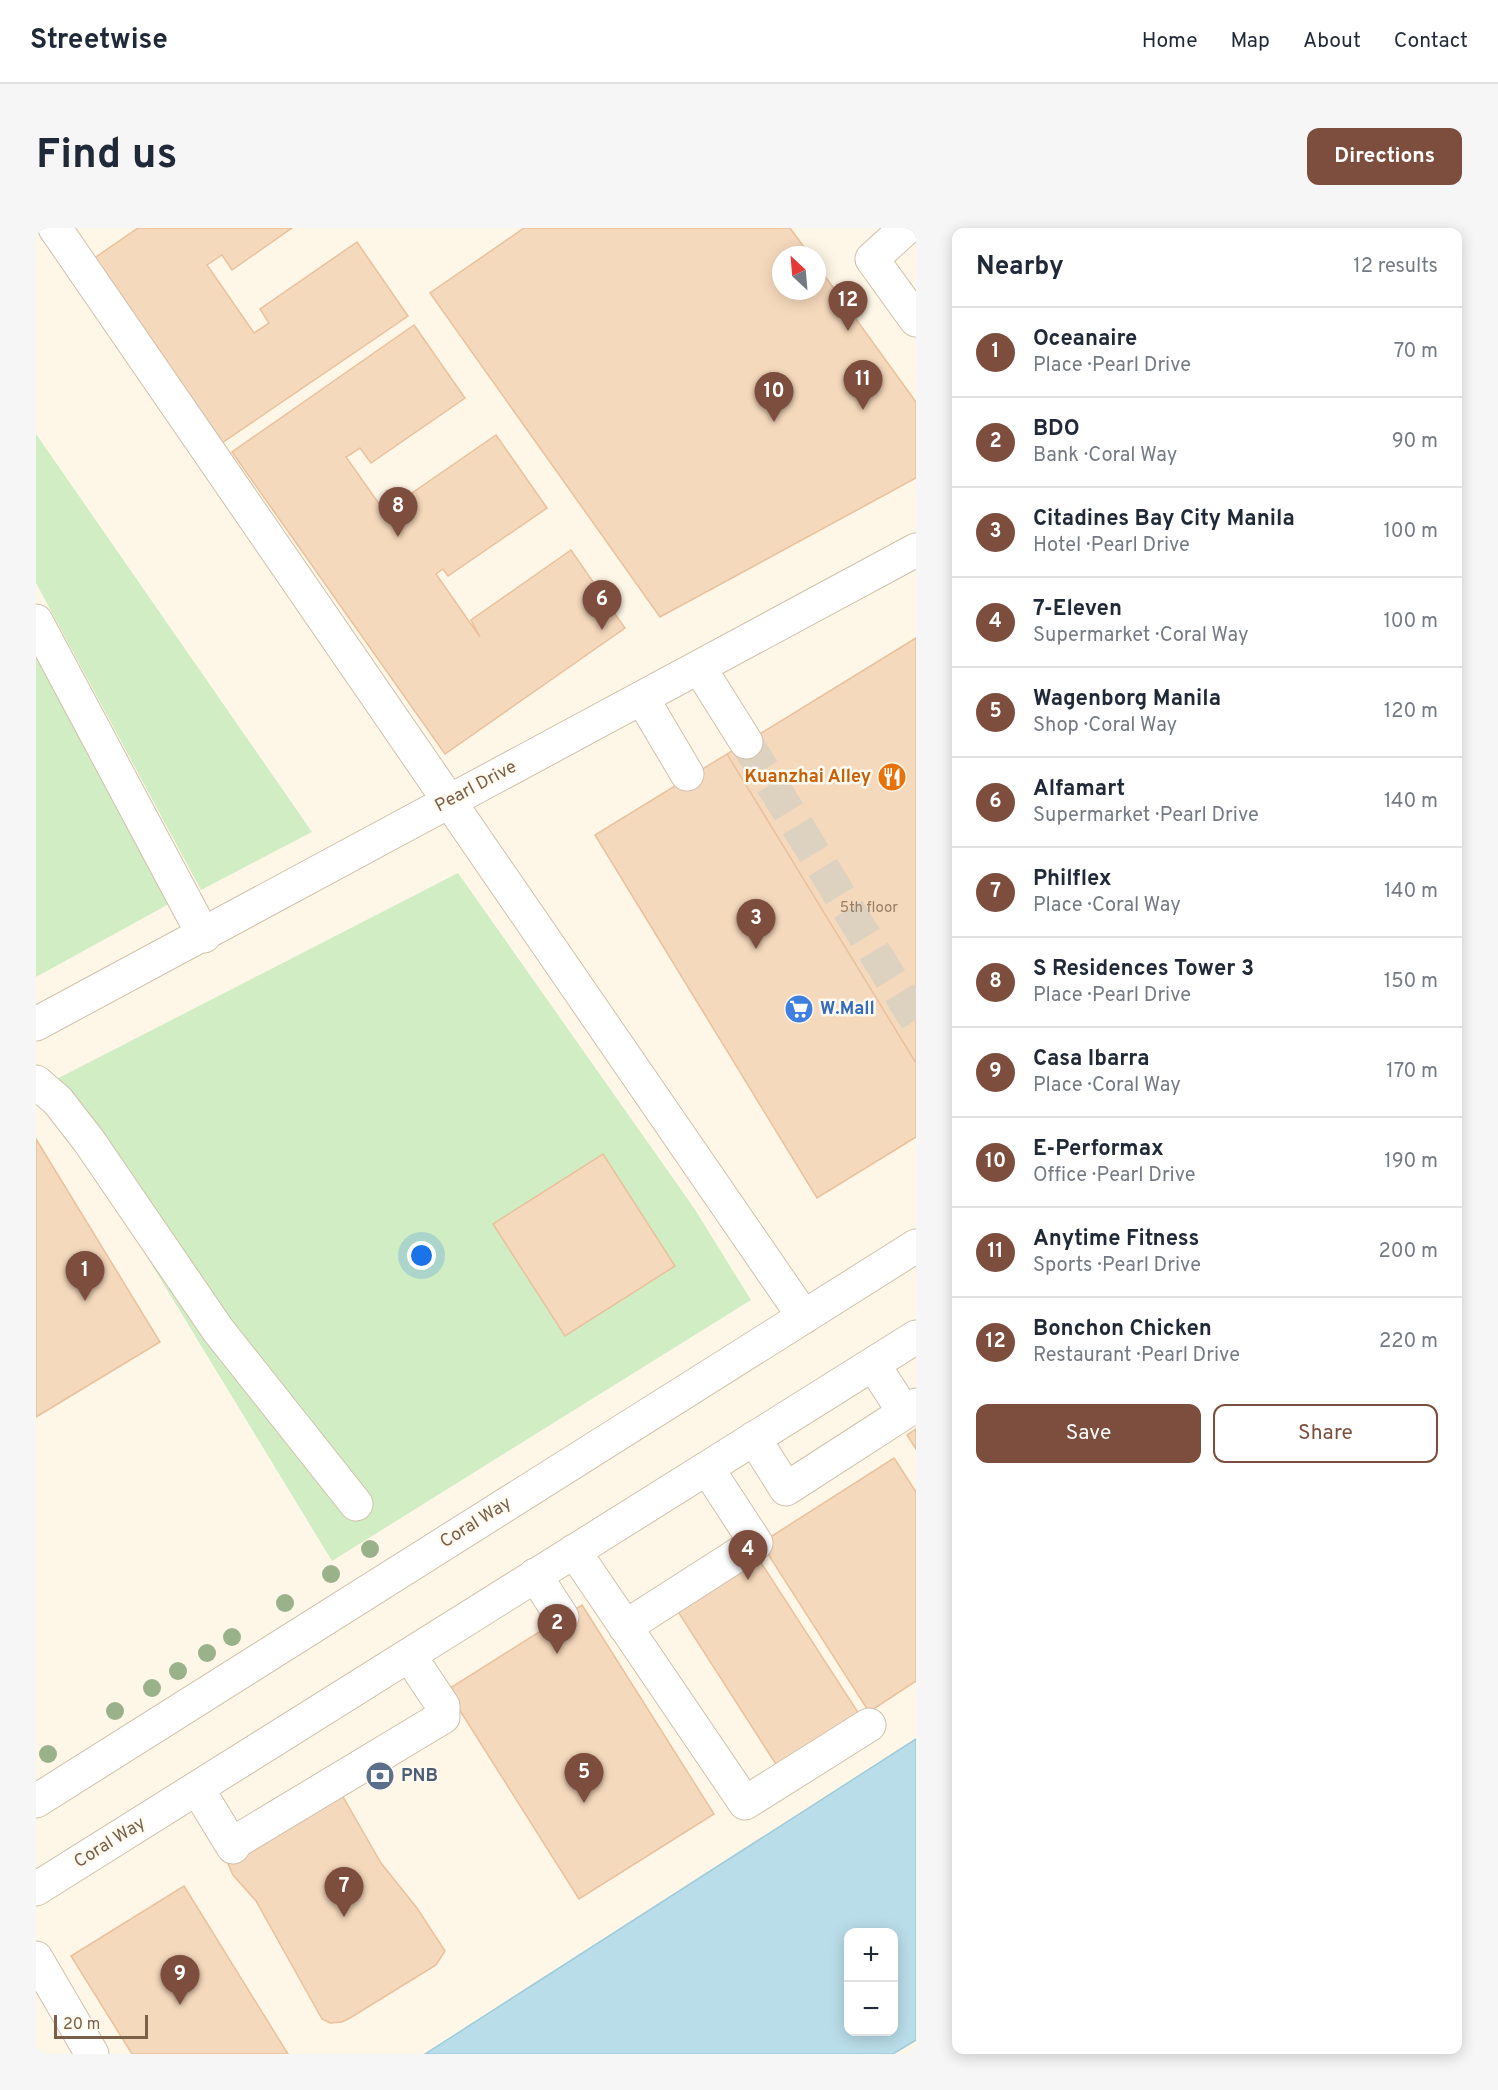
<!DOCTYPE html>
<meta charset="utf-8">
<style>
body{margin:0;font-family:Overpass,sans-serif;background:#f6f6f7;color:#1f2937}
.controls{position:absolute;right:18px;bottom:18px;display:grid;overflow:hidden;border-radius:12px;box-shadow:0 3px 15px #0003}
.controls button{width:54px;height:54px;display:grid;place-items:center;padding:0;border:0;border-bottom:2px solid #e0e1e3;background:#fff;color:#1f2937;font:30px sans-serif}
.compass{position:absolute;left:736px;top:18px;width:54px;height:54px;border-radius:50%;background:#fff;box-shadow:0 3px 15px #0003;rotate:334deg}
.scale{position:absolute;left:18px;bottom:15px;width:94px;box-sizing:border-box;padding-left:6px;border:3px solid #7a5f49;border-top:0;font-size:16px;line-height:21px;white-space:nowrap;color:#7a5f49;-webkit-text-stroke:4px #fffaef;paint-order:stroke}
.you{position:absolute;left:386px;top:1028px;width:21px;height:21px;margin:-15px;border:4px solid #fff;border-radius:50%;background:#1a73e8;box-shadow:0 0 0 9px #1a73e833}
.badge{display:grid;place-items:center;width:39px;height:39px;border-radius:50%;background:#7d4e3d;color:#fff;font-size:20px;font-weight:700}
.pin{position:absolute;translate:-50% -50px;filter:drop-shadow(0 2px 3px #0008)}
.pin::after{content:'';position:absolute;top:32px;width:21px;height:18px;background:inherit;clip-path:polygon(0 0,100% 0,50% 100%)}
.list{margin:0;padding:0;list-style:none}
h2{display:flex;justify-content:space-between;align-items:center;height:78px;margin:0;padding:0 24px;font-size:26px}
h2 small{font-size:20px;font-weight:400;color:#747a83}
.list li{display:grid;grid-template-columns:39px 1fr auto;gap:18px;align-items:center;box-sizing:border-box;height:90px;padding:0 24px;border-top:2px solid #e0e1e3}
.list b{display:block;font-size:22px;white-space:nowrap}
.list p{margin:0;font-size:20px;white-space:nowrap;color:#747a83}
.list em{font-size:20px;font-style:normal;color:#747a83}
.actions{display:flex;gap:12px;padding:18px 24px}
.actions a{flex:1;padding:14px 0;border:2px solid #7d4e3d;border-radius:12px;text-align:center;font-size:21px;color:#7d4e3d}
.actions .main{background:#7d4e3d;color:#fff}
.map{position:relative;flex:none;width:880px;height:1826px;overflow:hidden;border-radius:12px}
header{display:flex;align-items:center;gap:36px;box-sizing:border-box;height:84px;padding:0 30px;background:#fff;border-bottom:2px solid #e0e1e3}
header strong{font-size:28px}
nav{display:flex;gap:33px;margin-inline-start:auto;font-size:21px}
.intro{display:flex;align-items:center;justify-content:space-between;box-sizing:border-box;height:144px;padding:0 36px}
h1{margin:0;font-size:42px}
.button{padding:15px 27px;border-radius:12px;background:#7d4e3d;color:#fff;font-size:21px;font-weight:700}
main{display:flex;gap:36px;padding:0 36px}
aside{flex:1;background:#fff;border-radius:12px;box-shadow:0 3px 15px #0003}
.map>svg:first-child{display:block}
.green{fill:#d0edc4}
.water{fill:#b9dde9;stroke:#9fccdc;stroke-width:1.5;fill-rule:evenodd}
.building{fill:#f5d9bc;stroke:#e9c19c;stroke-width:1.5}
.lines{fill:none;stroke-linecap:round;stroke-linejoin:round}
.minor-tunnel{stroke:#ddd1c0;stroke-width:33;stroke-dasharray:33 16;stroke-linecap:butt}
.minor-casing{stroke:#d1c0ab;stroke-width:35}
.minor{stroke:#fff;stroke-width:33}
.tree{fill:#9ab28a}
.labels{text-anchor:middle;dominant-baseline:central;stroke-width:5;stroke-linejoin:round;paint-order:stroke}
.number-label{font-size:15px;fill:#997e66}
.food-label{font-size:18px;font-weight:bold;fill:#c56008;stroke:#fffaef;text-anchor:end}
.street-label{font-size:18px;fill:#7a5f49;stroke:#fffaef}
.shop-label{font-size:18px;font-weight:bold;fill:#366cbe;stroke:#fffaef;text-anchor:start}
.service-label{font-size:18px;font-weight:bold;fill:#4e5e75;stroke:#fffaef;text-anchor:start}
</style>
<header>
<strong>Streetwise</strong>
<nav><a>Home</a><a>Map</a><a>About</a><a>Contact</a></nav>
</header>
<div class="intro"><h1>Find us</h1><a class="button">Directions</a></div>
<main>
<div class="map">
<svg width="880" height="1826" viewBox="0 0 880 1826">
<rect width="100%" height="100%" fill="#fef7e7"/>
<!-- green -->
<path class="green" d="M0,206L276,604L165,662L0,355Z
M0,412L142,671L0,749Z
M422,645L658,980L715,1072L296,1333L7,858Z"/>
<!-- water -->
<path class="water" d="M880,1511V1812L857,1826H389ZM812,1704H858V1804H812Z"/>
<!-- building -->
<path class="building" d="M102,0H256L196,42L186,27L171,37L218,105L233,95L224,81L321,14L372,88L183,217L57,31Z
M488,0H754L774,27H745V63H781V37L880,174V250L624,389L394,65Z
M378,97L429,170L335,235L324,220L310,229L358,297L372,287L363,274L460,207L511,280L412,348L407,341L400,346L444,409L435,392L535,322L589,400L409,526L196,224Z
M880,410V835L691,526Z
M691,526L880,835V909L781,970L559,607Z
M0,911L124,1114L0,1189Z
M567,926L639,1038L529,1108L457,996Z
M880,1201V1221L871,1207Z
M858,1230L880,1264V1453L833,1484L725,1315Z
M722,1330L825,1489L743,1541L641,1382Z
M546,1377L678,1586L543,1671L411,1462Z
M300,1568L307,1569L345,1635L381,1680L409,1723L400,1737L314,1790L306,1794L294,1795L286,1791L220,1673L197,1647L189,1629Z
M148,1658L252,1826H96L35,1728Z"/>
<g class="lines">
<!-- minor-tunnel -->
<path class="minor-tunnel" d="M710,514L880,792"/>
<!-- minor casing -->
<g class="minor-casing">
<path id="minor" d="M19,0L768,1089
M870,0L836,31L880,92
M0,393L168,708
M663,439L710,514
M606,470L651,546
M0,796L880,322
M0,854L22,873L53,913L182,1102L320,1276
M837,1136L868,1184
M718,1210L750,1261L880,1177
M538,1323L709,1575L833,1497
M499,1347L526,1389
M589,1399L720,1315L671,1240
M161,1560L197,1619
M0,1573L880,1018
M196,1616L407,1489V1478L373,1427
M0,1661L880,1109
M0,1730L56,1826"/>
</g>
<!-- minor -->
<use href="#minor" class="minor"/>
</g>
<!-- trees -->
<g class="tree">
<circle cx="334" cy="1321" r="9"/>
<circle cx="295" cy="1346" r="9"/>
<circle cx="249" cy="1375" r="9"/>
<circle cx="196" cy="1409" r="9"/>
<circle cx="171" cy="1425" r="9"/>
<circle cx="142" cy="1443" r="9"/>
<circle cx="116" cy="1460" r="9"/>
<circle cx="79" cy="1483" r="9"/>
<circle cx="12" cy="1526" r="9"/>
</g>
<!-- icons -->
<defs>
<g id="restaurant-disc" transform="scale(1.5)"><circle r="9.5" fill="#e8710a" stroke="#fffaef"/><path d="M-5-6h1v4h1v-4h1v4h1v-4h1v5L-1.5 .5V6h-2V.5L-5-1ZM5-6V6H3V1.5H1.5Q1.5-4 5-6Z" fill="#fff"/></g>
<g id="supermarket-disc" transform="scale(1.5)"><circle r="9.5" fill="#3f7fe0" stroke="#fffaef"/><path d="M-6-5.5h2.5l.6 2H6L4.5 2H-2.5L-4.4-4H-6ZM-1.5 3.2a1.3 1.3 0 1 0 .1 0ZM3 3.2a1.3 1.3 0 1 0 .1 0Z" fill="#fff"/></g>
<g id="bank-disc" transform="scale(1.5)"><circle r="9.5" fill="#5c6f8a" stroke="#fffaef"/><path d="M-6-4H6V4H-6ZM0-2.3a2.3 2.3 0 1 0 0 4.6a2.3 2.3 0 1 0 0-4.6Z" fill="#fff"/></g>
</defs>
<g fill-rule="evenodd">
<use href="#restaurant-disc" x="856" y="549"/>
<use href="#supermarket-disc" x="763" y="781"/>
<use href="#bank-disc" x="344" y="1548"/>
</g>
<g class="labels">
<!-- number labels -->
<g class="number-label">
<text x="833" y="680">5th floor</text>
</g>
<!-- food labels -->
<g class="food-label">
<text x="835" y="549">Kuanzhai Alley</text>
</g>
<!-- street labels -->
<g class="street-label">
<text transform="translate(440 559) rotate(-28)">Pearl Drive</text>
<text transform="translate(440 1295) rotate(-32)">Coral Way</text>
<text transform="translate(74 1615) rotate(-32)">Coral Way</text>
</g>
<!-- shop labels -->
<g class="shop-label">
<text x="784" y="781">W.Mall</text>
</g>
<!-- service labels -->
<g class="service-label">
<text x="365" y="1548">PNB</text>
</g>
</g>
</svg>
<div class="controls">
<button>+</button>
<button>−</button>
</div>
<svg class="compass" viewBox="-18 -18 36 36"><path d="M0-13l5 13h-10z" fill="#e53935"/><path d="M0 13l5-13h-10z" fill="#747a83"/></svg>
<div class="scale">20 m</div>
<div class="you"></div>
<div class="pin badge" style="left:49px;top:1073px">1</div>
<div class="pin badge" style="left:521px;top:1426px">2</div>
<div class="pin badge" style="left:720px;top:721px">3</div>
<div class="pin badge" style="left:712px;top:1352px">4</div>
<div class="pin badge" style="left:548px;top:1575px">5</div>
<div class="pin badge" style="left:566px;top:402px">6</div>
<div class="pin badge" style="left:308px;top:1689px">7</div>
<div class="pin badge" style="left:362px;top:309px">8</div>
<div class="pin badge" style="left:144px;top:1777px">9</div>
<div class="pin badge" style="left:738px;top:194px">10</div>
<div class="pin badge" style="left:827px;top:182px">11</div>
<div class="pin badge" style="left:812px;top:103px">12</div>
</div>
<aside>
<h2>Nearby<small>12 results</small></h2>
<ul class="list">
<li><span class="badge">1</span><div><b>Oceanaire</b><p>Place · Pearl Drive</p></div><em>70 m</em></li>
<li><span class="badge">2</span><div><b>BDO</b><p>Bank · Coral Way</p></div><em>90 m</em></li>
<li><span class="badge">3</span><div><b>Citadines Bay City Manila</b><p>Hotel · Pearl Drive</p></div><em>100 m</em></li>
<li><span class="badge">4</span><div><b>7-Eleven</b><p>Supermarket · Coral Way</p></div><em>100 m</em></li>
<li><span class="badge">5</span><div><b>Wagenborg Manila</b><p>Shop · Coral Way</p></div><em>120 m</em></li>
<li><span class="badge">6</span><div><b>Alfamart</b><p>Supermarket · Pearl Drive</p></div><em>140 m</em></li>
<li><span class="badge">7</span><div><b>Philflex</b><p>Place · Coral Way</p></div><em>140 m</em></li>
<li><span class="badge">8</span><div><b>S Residences Tower 3</b><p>Place · Pearl Drive</p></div><em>150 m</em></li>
<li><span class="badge">9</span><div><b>Casa Ibarra</b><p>Place · Coral Way</p></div><em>170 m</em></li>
<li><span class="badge">10</span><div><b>E-Performax</b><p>Office · Pearl Drive</p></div><em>190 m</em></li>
<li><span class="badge">11</span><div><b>Anytime Fitness</b><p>Sports · Pearl Drive</p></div><em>200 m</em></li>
<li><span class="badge">12</span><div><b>Bonchon Chicken</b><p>Restaurant · Pearl Drive</p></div><em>220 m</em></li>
</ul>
<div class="actions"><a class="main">Save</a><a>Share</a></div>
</aside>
</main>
